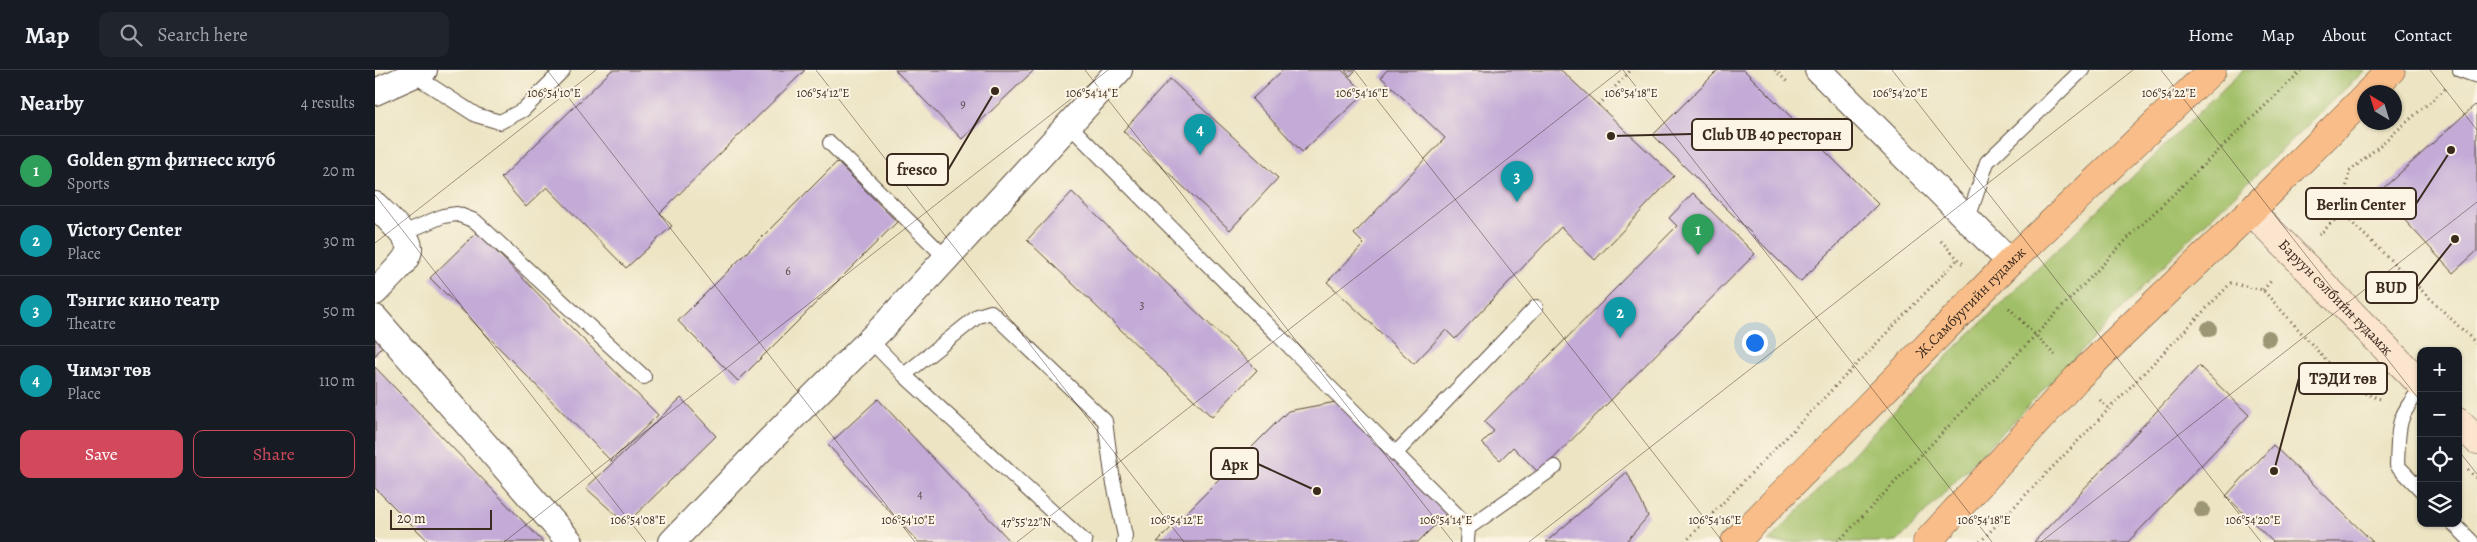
<!DOCTYPE html>
<meta charset="utf-8">
<style>
body{margin:0;font-family:Alegreya,serif;background:#20242c;color:#f1f3f6}
.controls{position:absolute;right:15px;bottom:15px;display:grid;overflow:hidden;border-radius:10px;box-shadow:0 1px 4px #0004}
.controls button{width:45px;height:45px;display:grid;place-items:center;padding:0;border:0;border-bottom:1px solid #363941;background:#171b24;color:#f1f3f6;font:25px sans-serif}
.compass{position:absolute;left:1982px;top:15px;width:45px;height:45px;border-radius:50%;background:#171b24;box-shadow:0 1px 4px #0004;rotate:322deg}
.scale{position:absolute;left:15px;bottom:12px;width:102px;box-sizing:border-box;padding-left:5px;border:2px solid #3b2a1e;border-top:0;font-size:14px;line-height:18px;white-space:nowrap;color:#3b2a1e;-webkit-text-stroke:4px #fcf5e5;paint-order:stroke}
.you{position:absolute;left:1379px;top:272px;width:18px;height:18px;margin:-12px;border:4px solid #fff;border-radius:50%;background:#1a73e8;box-shadow:0 0 0 8px #1a73e833}
.badge{display:grid;place-items:center;width:32px;height:32px;border-radius:50%;background:#d1495b;color:#fff;font-size:16px;font-weight:700}
.pin{position:absolute;translate:-50% -41px;filter:drop-shadow(0 1px 2px #0008)}
.pin::after{content:'';position:absolute;top:26px;width:18px;height:15px;background:inherit;clip-path:polygon(0 0,100% 0,50% 100%)}
.list{margin:0;padding:0;list-style:none}
h2{display:flex;justify-content:space-between;align-items:center;height:65px;margin:0;padding:0 20px;font-size:21px}
h2 small{font-size:16px;font-weight:400;color:#9ea1a6}
.list li{display:grid;grid-template-columns:32px 1fr auto;gap:15px;align-items:center;box-sizing:border-box;height:70px;padding:0 20px;border-top:1px solid #363941}
.list b{display:block;font-size:19px;white-space:nowrap}
.list p{margin:0;font-size:16px;white-space:nowrap;color:#9ea1a6}
.list em{font-size:16px;font-style:normal;color:#9ea1a6}
.actions{display:flex;gap:10px;padding:15px 20px}
.actions a{flex:1;padding:11px 0;border:1px solid #d1495b;border-radius:10px;text-align:center;font-size:18px;color:#d1495b}
.actions .main{background:#d1495b;color:#fff}
.icon{flex:none;width:28px;height:28px;fill:none;stroke:currentColor;stroke-width:2;stroke-linecap:round;stroke-linejoin:round}
.map{position:relative;flex:none;width:2102px;height:472px;overflow:hidden}
header{display:flex;align-items:center;gap:30px;box-sizing:border-box;height:70px;padding:0 25px;background:#171b24;border-bottom:1px solid #363941}
header strong{font-size:24px}
nav{display:flex;gap:28px;margin-inline-start:auto;font-size:18px}
.search{width:350px;height:45px;background:#20242c;display:flex;align-items:center;gap:12px;box-sizing:border-box;padding:0 18px;border-radius:10px;color:#9ea1a6;font-size:19px}
main{display:flex}
aside{flex:1;background:#171b24}
.map>svg:first-child{display:block}
.green{fill:#a1bf67;stroke:#6e7442}
.building{fill:#c3aad7}
.lines{fill:none;stroke-linecap:round;stroke-linejoin:round}
.service-casing{stroke:#564637;stroke-width:16}
.minor-casing{stroke:#564637;stroke-width:28}
.secondary-casing{stroke:#564637;stroke-width:29}
.primary-casing{stroke:#564637;stroke-width:29}
.path{stroke:#564637;stroke-width:3;stroke-dasharray:1 4;stroke-linecap:butt}
.service{stroke:#fff;stroke-width:14}
.minor{stroke:#fff;stroke-width:26}
.secondary{stroke:#fce5cf;stroke-width:28}
.primary{stroke:#f8bd88;stroke-width:28}
.tree{fill:#9c9674}
.ticks{fill:none;stroke:#3b2a1e;stroke-width:1;stroke-opacity:0.45}
.labels{text-anchor:middle;dominant-baseline:central;stroke-width:4;stroke-linejoin:round;paint-order:stroke}
.number-label{font-size:12px;fill:#5d4a4c}
.street-label{font-size:15px;fill:#3b2a1e;stroke:#fcf5e5}
.ticks-label{font-size:12px;text-anchor:middle;fill:#3b2a1e;stroke:#fcf5e5;stroke-width:4;stroke-linejoin:round;paint-order:stroke}
.leader{fill:none;stroke:#3b2a1e;stroke-width:2}
.callout-dot{fill:#3b2a1e;stroke:#fcf5e5;stroke-width:2}
.callout{fill:#fcf5e5;stroke:#3b2a1e;stroke-width:2}
.callout-label{font-size:16px;text-anchor:middle;font-weight:bold;fill:#3b2a1e}
</style>
<header>
<strong>Map</strong>
<div class="search"><svg class="icon" aria-label="search" viewBox="0 0 24 24"><circle cx="10" cy="10" r="6"/><path d="M15 15l6 6"/></svg>Search here</div>
<nav><a>Home</a><a>Map</a><a>About</a><a>Contact</a></nav>
</header>
<main>
<aside>
<h2>Nearby<small>4 results</small></h2>
<ul class="list">
<li><span class="badge" style="background:#2e9e5b">1</span><div><b>Golden gym фитнесс клуб</b><p>Sports</p></div><em>20 m</em></li>
<li><span class="badge" style="background:#0f9aa8">2</span><div><b>Victory Center</b><p>Place</p></div><em>30 m</em></li>
<li><span class="badge" style="background:#0f9aa8">3</span><div><b>Тэнгис кино театр</b><p>Theatre</p></div><em>50 m</em></li>
<li><span class="badge" style="background:#0f9aa8">4</span><div><b>Чимэг төв</b><p>Place</p></div><em>110 m</em></li>
</ul>
<div class="actions"><a class="main">Save</a><a>Share</a></div>
</aside>
<div class="map">
<svg width="2102" height="472" viewBox="0 0 2102 472">
<rect width="100%" height="100%" fill="#fcf5e5"/>
<filter id="ink" filterUnits="userSpaceOnUse"><feTurbulence type="fractalNoise" baseFrequency=".02" numOctaves="2"/><feDisplacementMap in="SourceGraphic" scale="10" xChannelSelector="R" yChannelSelector="G"/><feConvolveMatrix kernelMatrix="1 2 1 2 8 2 1 2 1" color-interpolation-filters="sRGB"/></filter>
<filter id="wash" filterUnits="userSpaceOnUse"><feTurbulence type="fractalNoise" baseFrequency=".0096" numOctaves="4" result="noise"/><feDisplacementMap in="SourceGraphic" scale="20" xChannelSelector="R" yChannelSelector="G"/><feGaussianBlur stdDeviation="1.12" result="paint"/><feColorMatrix in="noise" values="0 0 0 0 0 0 0 0 0 0 0 0 0 0 0 0 0 1.4 0 .05"/><feComposite in="paint" operator="in"/></filter>
<g filter="url(#wash)">
<rect width="100%" height="100%" fill="#ece4c3"/>
<!-- green -->
<path class="green" d="M1868,0H1990L1819,164L1522,472H1393L1577,281Z"/>
<g id="blocks">
<!-- building -->
<path class="building" d="M237,0H430L285,143L297,156L251,198L172,117L151,137L126,108Z
M520,0H659L587,69Z
M908,0H967L990,23L927,82L877,29Z
M970,0H981L975,6Z
M1012,0H1186L1299,106L1220,190L1186,157L1080,269L1071,260L1039,294L952,212L989,174L979,164L1070,68L1006,7Z
M1343,0H1369L1503,134L1425,212L1278,65Z
M795,9L903,108L855,160L748,61Z
M2100,35L2102,37V181L2078,203L2004,122Z
M462,92L522,152L363,311L303,251Z
M697,122L882,300L837,347L652,170Z
M1318,123L1380,184L1164,403L1138,377L1125,390L1107,373L1119,361L1109,352L1302,156L1294,148Z
M102,162L283,345L236,391L55,208Z
M0,269L7,276L0,286Z
M1824,296L1874,345L1753,472H1659Z
M0,297L168,472H54L0,418Z
M306,328L341,366L251,454L211,418Z
M503,329L636,472H543L453,375Z
M961,332L1072,443L1043,472H782L913,341Z
M1898,375L1998,472H1898L1851,426Z
M1252,402L1273,446L1251,472H1171Z"/>
</g>
</g>
<g filter="url(#ink)">
<use href="#blocks" fill-opacity="0" stroke="#564637" stroke-width="1"/>
<g class="lines">
<!-- service casing -->
<g class="service-casing">
<path id="service" d="M2085,0L2102,6
M39,5L101,45L125,52L148,40L188,0
M694,55L1089,452L1093,458L1092,472
M455,73L571,188
M1593,149L1612,92L1707,0
M28,163L68,146L82,144L100,151L269,307
M495,270L529,305L710,472
M529,305L603,246L616,242L730,351L737,404L750,466L749,472
M2046,319C2020,349 2024,358 2022,395L2046,420
M1020,384L1161,237
M2078,453L2097,472
M1093,458L1180,397"/>
</g>
<!-- minor casing -->
<g class="minor-casing">
<path id="minor" d="M1443,0L1635,192
M0,22L49,0
M0,135C46,181 45,176 0,222
M0,248L195,472
M297,472L393,372L508,257L744,0"/>
</g>
<!-- secondary casing -->
<g class="secondary-casing">
<g id="secondary">
<path id="s1" d="M1876,141L2046,314"/>
<path d="M2083,352L2102,370"/>
</g>
</g>
<!-- primary casing -->
<g class="primary-casing">
<g id="primary">
<path d="M1994,22L2016,0"/>
<path id="s2" d="M1360,472L1635,192L1837,0"/>
<path d="M1552,472L1702,308L1876,141L1990,27"/>
</g>
</g>
<!-- path -->
<path class="path" d="M1400,0L1414,14
M2070,19L1974,102L1967,143L2102,274
M1223,35L1256,0
M1944,165L1967,143
M1566,171L1589,195
M1888,220L1898,209
M1634,238L1680,285
M1725,330L1734,339
M2093,400L2102,409
M1310,472L1584,188
M1463,472L1754,167L1927,0
M1605,472L1856,213L1888,220L1976,318L2008,330"/>
<!-- service -->
<use href="#service" class="service"/>
<!-- minor -->
<use href="#minor" class="minor"/>
<!-- secondary -->
<use href="#secondary" class="secondary"/>
<!-- primary -->
<use href="#primary" class="primary"/>
</g>
<!-- trees -->
<g class="tree">
<circle cx="1834" cy="259" r="8"/>
<circle cx="1893" cy="268" r="8"/>
<circle cx="1827" cy="440" r="8"/>
</g>
</g>
<!-- ticks -->
<path class="ticks" d="M172,0L540,472M441,0L809,472M710,0L1078,472M979,0L1348,472M1248,0L1617,472M1517,0L1886,472M1786,0L2046,332M2055,0L2102,60M0,125L271,472M0,173L221,0M2083,380L2102,404M0,469L2,472M129,472L733,0M642,472L1246,0M1154,472L1758,0M1666,472L2102,132"/>
<g class="labels">
<!-- number labels -->
<g class="number-label">
<text x="588" y="34">9</text>
<text x="413" y="201">6</text>
<text x="767" y="235">3</text>
<text x="545" y="424">4</text>
</g>
<!-- street labels -->
<g class="street-label">
<text stroke="none"><textPath href="#s1" startOffset="121">Баруун сэлбийн гудамж</textPath></text>
<text stroke="none"><textPath href="#s2" startOffset="336">Ж.Самбуугийн гудамж</textPath></text>
</g>
</g>
<g class="ticks-label">
<text x="1794" y="27">106°54'22"E</text>
<text x="179" y="27">106°54'10"E</text>
<text x="448" y="27">106°54'12"E</text>
<text x="717" y="27">106°54'14"E</text>
<text x="987" y="27">106°54'16"E</text>
<text x="1256" y="27">106°54'18"E</text>
<text x="1525" y="27">106°54'20"E</text>
<text x="263" y="454">106°54'08"E</text>
<text x="533" y="454">106°54'10"E</text>
<text x="802" y="454">106°54'12"E</text>
<text x="1071" y="454">106°54'14"E</text>
<text x="1340" y="454">106°54'16"E</text>
<text x="1609" y="454">106°54'18"E</text>
<text x="1878" y="454">106°54'20"E</text>
<text x="651" y="456">47°55'22"N</text>
</g>
<!-- callouts -->
<path class="leader" d="M1236 66L1317 64M620 21L573 100M2076 80L2041 134M2080 169L2042 217M1899 401L1924 308M942 421L883 394"/>
<g class="callout-dot">
<circle cx="1236" cy="66" r="5"/>
<circle cx="620" cy="21" r="5"/>
<circle cx="2076" cy="80" r="5"/>
<circle cx="2080" cy="169" r="5"/>
<circle cx="1899" cy="401" r="5"/>
<circle cx="942" cy="421" r="5"/>
</g>
<g class="callout">
<rect x="1317" y="49" width="160" height="31" rx="5"/>
<rect x="512" y="84" width="61" height="31" rx="5"/>
<rect x="1931" y="118" width="110" height="31" rx="5"/>
<rect x="1991" y="202" width="51" height="31" rx="5"/>
<rect x="1924" y="293" width="88" height="31" rx="5"/>
<rect x="836" y="378" width="47" height="31" rx="5"/>
</g>
<g class="callout-label">
<text x="1397" y="70">Club UB 40 ресторан</text>
<text x="542" y="105">fresco</text>
<text x="1986" y="140">Berlin Center</text>
<text x="2016" y="223">BUD</text>
<text x="1968" y="314">ТЭДИ төв</text>
<text x="860" y="400">Арк</text>
</g>
</svg>
<div class="controls">
<button>+</button>
<button>−</button>
<button><svg class="icon" aria-label="locate" viewBox="0 0 24 24"><circle cx="12" cy="12" r="6"/><path d="M12 2v4M12 18v4M2 12h4M18 12h4"/></svg></button>
<button><svg class="icon" aria-label="layers" viewBox="0 0 24 24"><path d="M12 4l9 5-9 5-9-5zM3 14l9 5 9-5"/></svg></button>
</div>
<svg class="compass" viewBox="-18 -18 36 36"><path d="M0-13l5 13h-10z" fill="#e53935"/><path d="M0 13l5-13h-10z" fill="#9ea1a6"/></svg>
<div class="scale">20 m</div>
<div class="you"></div>
<div class="pin badge" style="left:1323px;top:185px;background:#2e9e5b">1</div>
<div class="pin badge" style="left:1245px;top:268px;background:#0f9aa8">2</div>
<div class="pin badge" style="left:1142px;top:132px;background:#0f9aa8">3</div>
<div class="pin badge" style="left:825px;top:85px;background:#0f9aa8">4</div>
</div>
</main>
